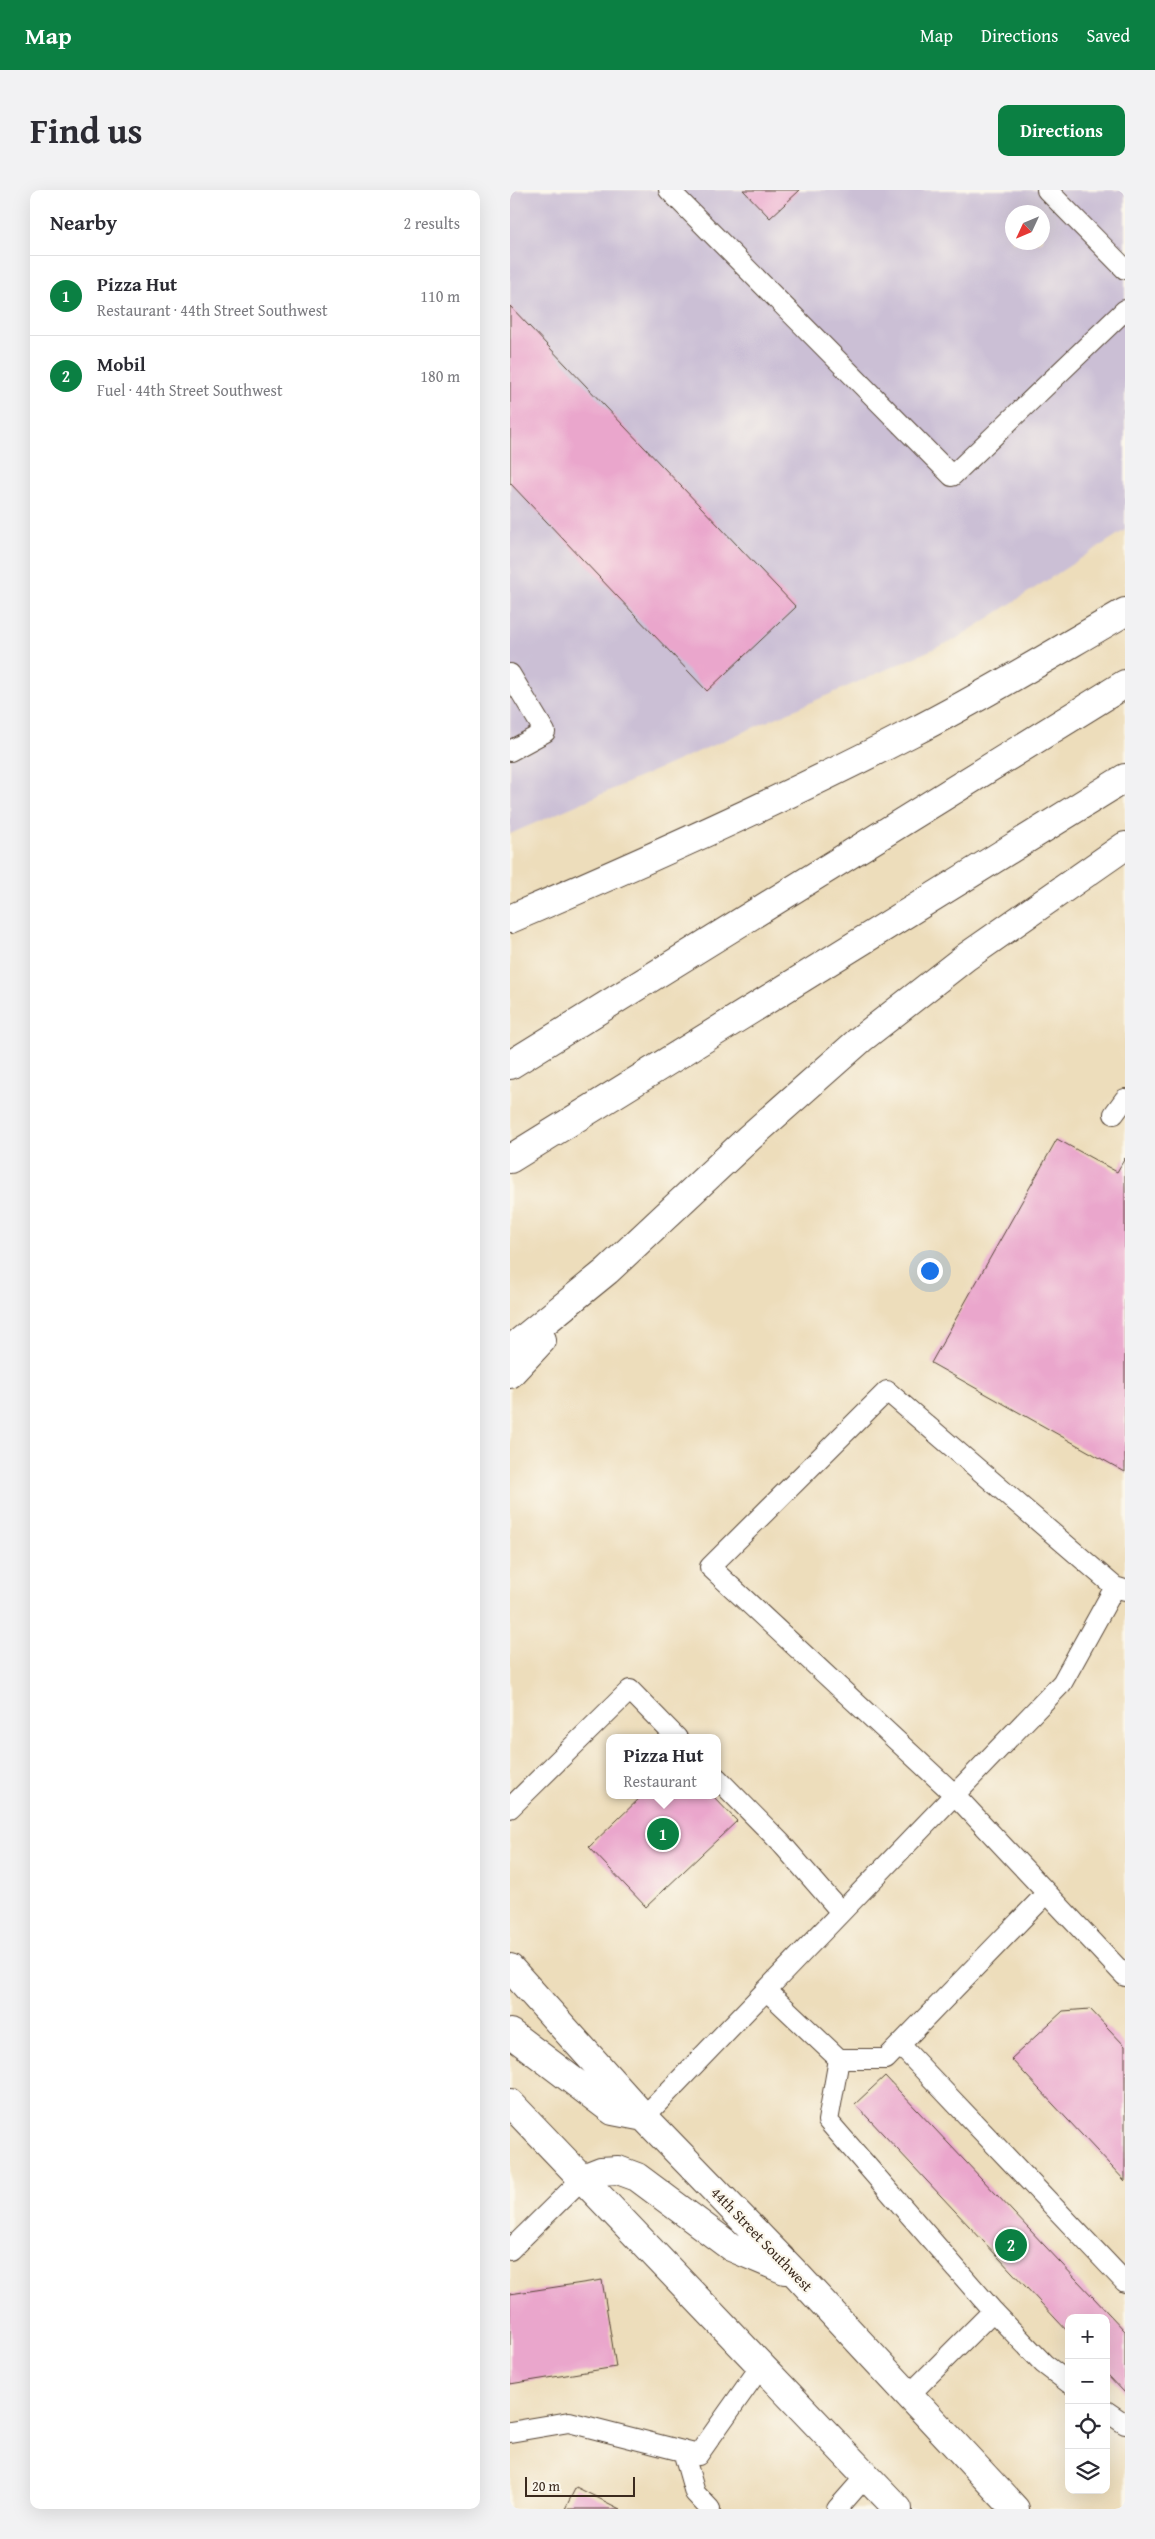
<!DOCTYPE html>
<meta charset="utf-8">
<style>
body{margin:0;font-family:"Gentium Book Plus",serif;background:#f2f2f3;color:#2b2b33}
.controls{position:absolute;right:15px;bottom:15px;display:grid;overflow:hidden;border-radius:10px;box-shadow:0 5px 20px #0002}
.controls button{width:45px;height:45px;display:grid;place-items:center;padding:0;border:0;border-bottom:1px solid #e1e1e2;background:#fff;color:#2b2b33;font:25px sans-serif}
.compass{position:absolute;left:495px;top:15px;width:45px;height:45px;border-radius:50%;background:#fff;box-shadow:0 5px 20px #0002;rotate:226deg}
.scale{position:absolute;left:15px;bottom:12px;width:110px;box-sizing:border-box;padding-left:5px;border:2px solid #3b2a1e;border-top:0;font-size:14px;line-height:18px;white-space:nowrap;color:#3b2a1e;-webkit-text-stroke:4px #fbf7ec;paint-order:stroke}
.you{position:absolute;left:419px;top:1080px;width:18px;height:18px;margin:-12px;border:4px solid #fff;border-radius:50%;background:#1a73e8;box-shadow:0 0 0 8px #1a73e833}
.badge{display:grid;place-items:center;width:32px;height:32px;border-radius:50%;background:#0b8043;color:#fff;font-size:16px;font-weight:700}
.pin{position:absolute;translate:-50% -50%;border:2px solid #fff;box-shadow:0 1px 5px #0006}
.popup{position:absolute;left:96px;top:1544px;width:115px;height:65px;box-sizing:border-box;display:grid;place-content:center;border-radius:10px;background:#fff;filter:drop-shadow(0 1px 4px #0005);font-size:16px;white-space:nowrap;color:#7c7c81}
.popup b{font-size:19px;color:#2b2b33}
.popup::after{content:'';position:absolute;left:50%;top:100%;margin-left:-10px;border:10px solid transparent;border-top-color:#fff}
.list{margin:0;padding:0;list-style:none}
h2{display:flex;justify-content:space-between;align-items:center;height:65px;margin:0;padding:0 20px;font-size:21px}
h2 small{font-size:16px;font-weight:400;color:#7c7c81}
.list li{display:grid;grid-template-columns:32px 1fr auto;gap:15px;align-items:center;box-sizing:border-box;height:80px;padding:0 20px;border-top:1px solid #e1e1e2}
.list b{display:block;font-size:19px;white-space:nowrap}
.list p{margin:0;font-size:16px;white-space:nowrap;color:#7c7c81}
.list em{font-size:16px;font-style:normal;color:#7c7c81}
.icon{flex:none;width:28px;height:28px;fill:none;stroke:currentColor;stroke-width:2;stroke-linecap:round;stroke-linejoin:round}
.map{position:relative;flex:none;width:615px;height:2319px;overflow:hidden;border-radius:10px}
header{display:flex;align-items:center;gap:30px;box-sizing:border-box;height:70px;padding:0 25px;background:#0b8043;color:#fff}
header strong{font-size:24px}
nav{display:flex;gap:28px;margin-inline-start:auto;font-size:18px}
.intro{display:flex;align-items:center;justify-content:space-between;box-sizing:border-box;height:120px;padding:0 30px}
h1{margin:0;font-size:35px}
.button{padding:12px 22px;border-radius:10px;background:#0b8043;color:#fff;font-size:18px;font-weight:700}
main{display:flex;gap:30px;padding:0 30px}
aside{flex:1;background:#fff;border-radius:10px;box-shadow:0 5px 20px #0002}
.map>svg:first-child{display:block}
.industrial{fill:#cbbfd5;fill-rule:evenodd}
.building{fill:#eaa6cc}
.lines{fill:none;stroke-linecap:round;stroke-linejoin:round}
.lane-casing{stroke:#564536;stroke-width:22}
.primary-casing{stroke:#564536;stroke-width:30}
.highway-casing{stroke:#564536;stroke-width:30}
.lane{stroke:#fff;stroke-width:20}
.primary{stroke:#fff;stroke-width:28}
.highway{stroke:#fff;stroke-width:28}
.labels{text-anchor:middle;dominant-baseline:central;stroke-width:4.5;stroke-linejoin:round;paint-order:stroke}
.street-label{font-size:15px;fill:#3b2a1e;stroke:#fbf7ec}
</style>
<header>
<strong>Map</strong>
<nav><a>Map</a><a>Directions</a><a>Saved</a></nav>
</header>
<div class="intro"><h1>Find us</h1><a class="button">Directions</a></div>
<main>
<aside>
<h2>Nearby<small>2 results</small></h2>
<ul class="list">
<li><span class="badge">1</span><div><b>Pizza Hut</b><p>Restaurant · 44th Street Southwest</p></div><em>110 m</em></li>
<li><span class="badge">2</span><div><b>Mobil</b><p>Fuel · 44th Street Southwest</p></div><em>180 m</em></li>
</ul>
</aside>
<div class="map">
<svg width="615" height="2319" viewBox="0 0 615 2319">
<rect width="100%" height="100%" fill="#fbf7ec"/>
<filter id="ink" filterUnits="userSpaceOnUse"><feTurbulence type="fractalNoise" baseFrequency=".02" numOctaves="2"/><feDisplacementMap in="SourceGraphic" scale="10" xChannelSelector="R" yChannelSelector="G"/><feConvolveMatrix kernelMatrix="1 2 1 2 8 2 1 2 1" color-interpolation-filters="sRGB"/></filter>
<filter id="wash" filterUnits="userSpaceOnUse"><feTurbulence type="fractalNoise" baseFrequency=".0096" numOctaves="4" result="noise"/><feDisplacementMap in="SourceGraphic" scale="20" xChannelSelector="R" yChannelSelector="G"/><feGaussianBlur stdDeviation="1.12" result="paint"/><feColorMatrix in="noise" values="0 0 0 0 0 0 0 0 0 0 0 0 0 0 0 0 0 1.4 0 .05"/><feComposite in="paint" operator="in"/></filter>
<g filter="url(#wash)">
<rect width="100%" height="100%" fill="#edddbb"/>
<!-- industrial -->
<path class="industrial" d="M0,0H615V340L446,449L0,644ZM502,22H532V52H502Z"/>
<g id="blocks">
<!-- building -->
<path class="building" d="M233,0H290L260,28Z
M0,116L286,417L197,501L0,293Z
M547,949L607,982L615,968V1282L421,1173Z
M133,1605H202L227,1631L136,1717L79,1657Z
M580,1819L615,1856V1991L501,1869L553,1821Z
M375,1886L615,2141V2203L596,2183V2128H559V2143L345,1914Z
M92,2090L106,2177L0,2194V2104Z
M66,2297L110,2319H55Z"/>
</g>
</g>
<g filter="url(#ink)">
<use href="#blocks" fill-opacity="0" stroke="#564536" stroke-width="1"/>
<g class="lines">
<!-- lane casing -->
<g class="lane-casing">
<path id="lane" d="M159,0L442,286L615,120
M537,0L615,79
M0,484L35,542L0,561
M604,924L615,909
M605,1397L377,1201L200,1377L444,1604L615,1786
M207,1588L271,1653L331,1722
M0,1618L120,1500L167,1548
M256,1800L329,1869L318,1931L483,2121
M391,1856L615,2092
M329,1869H376L537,1703
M134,1927L552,1493L605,1397L615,1400
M0,2060L73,1988
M398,2206L483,2121L534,2174L559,2193
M596,2221L615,2234
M0,2242L59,2232L188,2265L251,2176
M173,2261L185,2303L200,2319
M327,2319L356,2286"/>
</g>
<!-- primary casing -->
<g class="primary-casing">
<path id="primary" d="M0,1778L134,1927L288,2086L505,2319
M0,1843L103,1921L134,1927
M0,1913L388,2319
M73,1988L91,1981L108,1980L127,1987L221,2057L275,2080"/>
</g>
<!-- highway casing -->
<g class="highway-casing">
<path id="highway" d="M0,729C136,671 270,611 401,543C474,506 544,463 615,422
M0,875L615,494
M0,969L615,588
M0,1160L97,1081L239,948L351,849L456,767L615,656
M0,1184L32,1150"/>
</g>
<!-- lane -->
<use href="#lane" class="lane"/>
<!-- primary -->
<use href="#primary" class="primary"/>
<!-- highway -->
<use href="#highway" class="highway"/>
</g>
</g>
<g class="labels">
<!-- street labels -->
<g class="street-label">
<text transform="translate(252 2049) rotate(46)">44th Street Southwest</text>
</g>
</g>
</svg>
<div class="controls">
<button>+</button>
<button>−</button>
<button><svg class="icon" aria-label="locate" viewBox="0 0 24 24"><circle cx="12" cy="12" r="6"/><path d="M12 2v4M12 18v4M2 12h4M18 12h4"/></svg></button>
<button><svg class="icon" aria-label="layers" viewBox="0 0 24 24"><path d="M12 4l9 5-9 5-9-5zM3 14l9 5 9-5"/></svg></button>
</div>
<svg class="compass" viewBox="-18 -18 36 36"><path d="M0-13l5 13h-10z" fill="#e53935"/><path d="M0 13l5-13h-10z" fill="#7c7c81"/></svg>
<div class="scale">20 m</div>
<div class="you"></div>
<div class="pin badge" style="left:153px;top:1644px">1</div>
<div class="popup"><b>Pizza Hut</b>Restaurant</div>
<div class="pin badge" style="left:501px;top:2055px">2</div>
</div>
</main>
